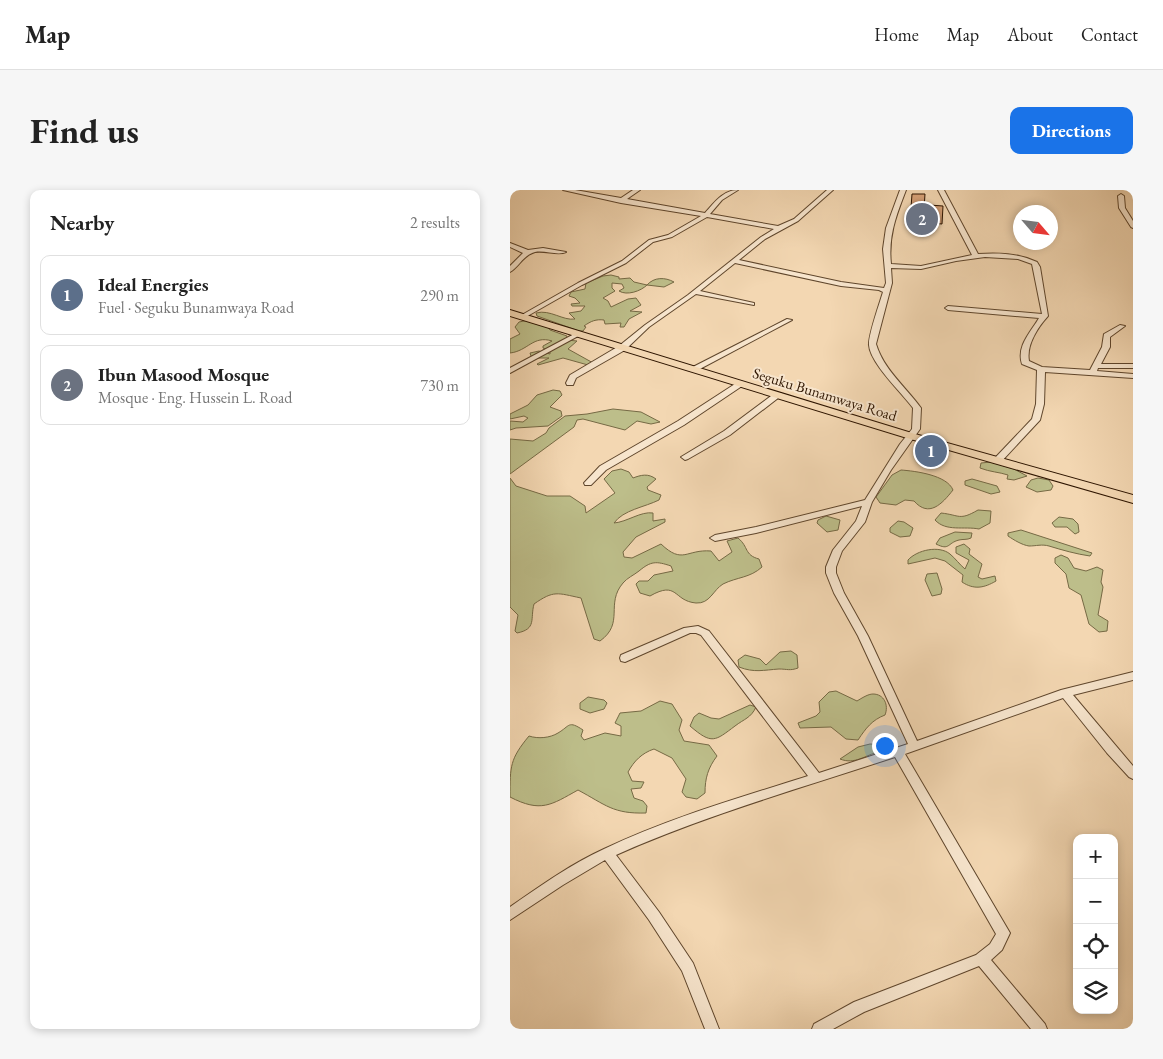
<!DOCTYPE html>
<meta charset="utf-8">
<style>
body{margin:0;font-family:"EB Garamond",serif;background:#f6f6f6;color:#222}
.controls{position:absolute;right:15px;bottom:15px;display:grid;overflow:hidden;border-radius:10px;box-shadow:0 2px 8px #0003}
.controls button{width:45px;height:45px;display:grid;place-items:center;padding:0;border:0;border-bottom:1px solid #e0e0e0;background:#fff;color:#222;font:25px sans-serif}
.compass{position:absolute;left:503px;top:15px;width:45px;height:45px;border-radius:50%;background:#fff;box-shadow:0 2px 8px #0003;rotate:118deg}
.you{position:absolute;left:374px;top:555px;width:18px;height:18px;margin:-12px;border:4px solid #fff;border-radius:50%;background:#1a73e8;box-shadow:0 0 0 8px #1a73e833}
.badge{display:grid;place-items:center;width:32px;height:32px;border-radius:50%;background:#1a73e8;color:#fff;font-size:16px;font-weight:700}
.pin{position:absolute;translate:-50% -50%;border:2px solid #fff;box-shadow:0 1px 5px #0006}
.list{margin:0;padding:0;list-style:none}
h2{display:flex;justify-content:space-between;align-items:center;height:65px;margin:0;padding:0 20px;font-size:21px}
h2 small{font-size:16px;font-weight:400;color:#767676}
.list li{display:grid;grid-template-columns:32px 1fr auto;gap:15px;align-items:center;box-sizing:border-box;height:80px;margin:0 10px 10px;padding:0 10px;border:1px solid #e0e0e0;border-radius:10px}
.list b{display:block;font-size:19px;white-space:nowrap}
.list p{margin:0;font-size:16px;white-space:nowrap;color:#767676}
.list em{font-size:16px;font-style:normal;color:#767676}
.icon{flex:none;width:28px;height:28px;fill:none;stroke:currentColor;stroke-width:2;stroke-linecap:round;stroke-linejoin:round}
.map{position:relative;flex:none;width:623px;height:839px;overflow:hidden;border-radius:10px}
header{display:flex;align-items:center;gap:30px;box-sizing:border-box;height:70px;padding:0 25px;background:#fff;border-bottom:1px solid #e0e0e0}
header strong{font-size:24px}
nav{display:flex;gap:28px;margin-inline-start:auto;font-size:18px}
.intro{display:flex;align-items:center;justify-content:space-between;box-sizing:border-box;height:120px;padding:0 30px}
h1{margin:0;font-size:35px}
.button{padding:12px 22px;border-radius:10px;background:#1a73e8;color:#fff;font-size:18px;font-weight:700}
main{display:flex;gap:30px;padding:0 30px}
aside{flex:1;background:#fff;border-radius:10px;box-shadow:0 2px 8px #0003}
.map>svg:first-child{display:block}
.green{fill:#bdbe8a;stroke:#766a45}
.building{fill:#d8a379;stroke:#2e1500}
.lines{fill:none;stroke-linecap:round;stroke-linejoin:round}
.minor-casing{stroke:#5f462c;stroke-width:2}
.major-casing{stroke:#2e1500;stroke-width:2}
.minor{fill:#f7e5cd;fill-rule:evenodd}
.major{fill:#f3d7b2;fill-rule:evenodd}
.labels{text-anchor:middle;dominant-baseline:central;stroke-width:4;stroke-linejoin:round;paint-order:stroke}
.far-street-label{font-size:15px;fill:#2e1500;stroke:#f7e5cd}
</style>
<header>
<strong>Map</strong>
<nav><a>Home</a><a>Map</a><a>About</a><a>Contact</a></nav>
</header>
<div class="intro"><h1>Find us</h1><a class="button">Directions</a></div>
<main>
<aside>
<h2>Nearby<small>2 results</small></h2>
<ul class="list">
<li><span class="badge" style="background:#5c6f8a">1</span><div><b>Ideal Energies</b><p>Fuel · Seguku Bunamwaya Road</p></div><em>290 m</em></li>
<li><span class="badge" style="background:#6b7280">2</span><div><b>Ibun Masood Mosque</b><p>Mosque · Eng. Hussein L. Road</p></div><em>730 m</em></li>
</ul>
</aside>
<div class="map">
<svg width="623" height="839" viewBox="0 0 623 839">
<rect width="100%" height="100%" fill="#f3d7b2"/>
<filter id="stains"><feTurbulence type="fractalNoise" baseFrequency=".004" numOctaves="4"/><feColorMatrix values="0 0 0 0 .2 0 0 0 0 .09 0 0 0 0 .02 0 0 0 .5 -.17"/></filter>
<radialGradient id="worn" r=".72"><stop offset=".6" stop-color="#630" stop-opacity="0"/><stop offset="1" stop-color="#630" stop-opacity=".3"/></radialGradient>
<!-- green -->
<path class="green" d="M101,85L109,87V89L120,88L124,92L137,95C144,87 155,87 164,92L154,97L137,95C131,101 117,106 109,101L114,98L112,94L102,93V98L105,101L93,108L98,111L101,117L118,109L126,108L131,115L120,121L132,122L119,129L114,137H110L111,133L95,134L94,130C86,129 81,131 74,136L76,137L73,141H69L27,126L26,123C40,119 53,131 65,129L59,123L71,121L75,116H62L61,114L70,113L65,108L59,106L61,102L75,99L76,93L93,86Z
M24,129L35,132L40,140L57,146L56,150L67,151L58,159L85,174L78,175L53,168L28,175L27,174L39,168H25L21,166L20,163L29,161L40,164V161L33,158V156L42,151C23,145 18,161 0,163V149L10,144L5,137L9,132Z
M43,200L50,201L52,205L40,217L51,221L52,226L38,236L6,238L0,240V231L13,232L18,228L14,226L0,229V224L18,215L27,205Z
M103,219L131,222L150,232L141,234L127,231L115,240L73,229L67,230L64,237L0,284V249L23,251L36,243L39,238L55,226L77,224Z
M481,272L504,279L517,286L504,290L497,289L498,285C489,282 480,282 470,278L471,273Z
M111,279L119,282L123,288C131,285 138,283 146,289L137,297L138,300L151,305L149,310C135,317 113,320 104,333C117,332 131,321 143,323V331L155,329V332L126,347L113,362L114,367L122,368L151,354C173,375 176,359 201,361L209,371L222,362L217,351L228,348C239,357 234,365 249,369L252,377C240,388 227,387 213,394C203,400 200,414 186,413C163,411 168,390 140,406L130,403L126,394L129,391H138L144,385L163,381L161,376C146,371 141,371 129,381C124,385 117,388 113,393C95,414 115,433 90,451L84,449L71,408C47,403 44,400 24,414C20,429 27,439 7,443L5,441L8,425L0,417V288L6,296L37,306H60L75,316L76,323L105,303L94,289L102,281Z
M391,280C405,281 437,285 443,300C432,314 419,328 404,311L395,310L386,315L370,313L366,307L382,285Z
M528,288L539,290L543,296L541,300L527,302L516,297L521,290Z
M462,289L487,296L490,302L481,304L455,295V291Z
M468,320L481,321L480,333L469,339C454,336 436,342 425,330L431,323C450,325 449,331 468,320Z
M316,326L330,330L328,340L317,342L307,333L308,330Z
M549,327L563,329L568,334L569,342L565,344L557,337H545L542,333Z
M388,331L394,332L403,338L400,346L390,347L380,342V338Z
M511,340L582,363L580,366C566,364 552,360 539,356C532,354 526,356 519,356C512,355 504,350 498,346V343Z
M445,342L462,343L461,348C457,350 453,349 449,350C437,353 440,361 426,354L430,348Z
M454,354L460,359L459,364L472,374L468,387L472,389L485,386L486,391C474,398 464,400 452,392L453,385L435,371L425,368L398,374V370C407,360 429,355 440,364C445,368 450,375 455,379L459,370L446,363V357Z
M551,365L558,368L564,378L576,381L587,377L593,380L591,392L593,397L588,425L598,431L597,441L589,442L579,434L571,405L559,398L556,384L545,373V368Z
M427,383L432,399L431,404L422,406L415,390L417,384Z
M281,461L287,465L288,478C280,481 277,479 269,479C254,480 244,483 229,477L228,470L235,465L250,469L256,475L270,462Z
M326,501L347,511C352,508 358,504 363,504C374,504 379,515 375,525C362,530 356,538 348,550L336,549L321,537L290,538L288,533L306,526L310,522L309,512L319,502Z
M78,507L94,510L97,513L94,519L80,523L70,519V513Z
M150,511L162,514L172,530L169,540L174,551L199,555L207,566C198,578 195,588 195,603L187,609L176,607L172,602L176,589L162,568L144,559C132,563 124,571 118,582L122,591L134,592L131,598L121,599L124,608L133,611L137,616L136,623C103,624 96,615 68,600C41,615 31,623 0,607C0,576 0,569 19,546C28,549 40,548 48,543C60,536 58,530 73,540L71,546L74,550L95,543L111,546V536L105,533L110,523L131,521Z
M240,515L246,517C241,528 234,529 225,536C205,551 202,555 180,536L184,527L189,523L201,528L209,529Z
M360,554L384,555L385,558C379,561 375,560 369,562C355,565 345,575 330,569L348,557Z"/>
<!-- building -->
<path class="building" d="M402,4H415L414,19L401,18Z
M419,15L433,16L432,34L403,31Z"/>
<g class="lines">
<!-- minor casing -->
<g class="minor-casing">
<path id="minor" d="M53,0H65L111,8L123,0H130L117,9L195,23C204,13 213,0 228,0L212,10L200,24L268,36L284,29L317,0H323L288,31L255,49L229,70L331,92L374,98L376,93L373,59L376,38L390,0H396C386,26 378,46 381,74L411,76L462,65L428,0H434L468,64C488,63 508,63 527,72L530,77L538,126C528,137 516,155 519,171L532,177L580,180L592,157L594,144L610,135L615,136L600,147V157L591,174H623V178H588L587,181L623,184V188L535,182L534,214L530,230L490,273H484V269L522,229L526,214L527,180L512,174C506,156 521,142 529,128L438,120L435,118L438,116L532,124L522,74L508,69L475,67L446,71L411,79L381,78L382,93L366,154C374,180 395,196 411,218L410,239L381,280L362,312L355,332L332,361L326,377V383L334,403L358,446L407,551L551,500L623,482V490L563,505L623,576V589L619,587L597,563L553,508L395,564L500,743L492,760L481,770L535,834L537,839H521L469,776L354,822L323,839H302L304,834L344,812L466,765L480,754L486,744L385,567C291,598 196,625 106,665L149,722L183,773L209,839H195L172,781L139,730L95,670L53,695L0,730V717C30,696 61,674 94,659C159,628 229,608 298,586L191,445L186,443H180L115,472L111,471L110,468L111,465L174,438L188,436L199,441L309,583L398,554L348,446L324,403L316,383V377L323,360L346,331L352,316L246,343L205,351L200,348L205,345L246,337L355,310L390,254L402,239L403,218C392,203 360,173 359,155C358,146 370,112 373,102L369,100L331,96L225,73L190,101L244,113V115L186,104L139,137L115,160L66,188L63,195H57L56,193L60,185L109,156L135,135L178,105L251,47L264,39L197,27L162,47L143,52L116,73L72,95L14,128H10V126L68,93L112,71L139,50L158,45L191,26L111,13Z
M611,4L614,6L615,18L623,31V38L621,37L609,18L608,6Z
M0,53L18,60L33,58L56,62C48,66 35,60 25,62C13,65 9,77 0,82V76L13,63L0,57Z
M277,129L282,130L186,181H180L179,179Z
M68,142L72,144L70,145L0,183V178Z
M228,192H234L235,194L174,235L96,280L81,295H75L74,293L90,276L168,231Z
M265,203H271L272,205L220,245L178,269L175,270L171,267L214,241Z"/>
</g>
<!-- major casing -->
<g class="major-casing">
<path id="major" d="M0,120L405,244L623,305V313L397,248L0,126Z"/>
</g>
<!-- minor -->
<use href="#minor" class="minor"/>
<!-- major -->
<use href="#major" class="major"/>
</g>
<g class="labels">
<!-- far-street labels -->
<g class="far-street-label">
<text transform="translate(315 204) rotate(17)">Seguku Bunamwaya Road</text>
</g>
</g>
<rect width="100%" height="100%" filter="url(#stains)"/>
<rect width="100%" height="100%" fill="url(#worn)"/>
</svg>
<div class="controls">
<button>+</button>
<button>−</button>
<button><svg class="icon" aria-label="locate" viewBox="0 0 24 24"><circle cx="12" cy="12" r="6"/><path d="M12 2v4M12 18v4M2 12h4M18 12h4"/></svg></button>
<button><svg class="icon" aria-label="layers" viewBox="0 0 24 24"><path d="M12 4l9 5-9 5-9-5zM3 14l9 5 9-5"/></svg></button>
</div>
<svg class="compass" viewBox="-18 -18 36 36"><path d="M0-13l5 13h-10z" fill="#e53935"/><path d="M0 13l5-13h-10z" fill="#767676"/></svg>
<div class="you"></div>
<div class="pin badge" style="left:421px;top:261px;background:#5c6f8a">1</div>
<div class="pin badge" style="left:412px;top:29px;background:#6b7280">2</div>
</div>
</main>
